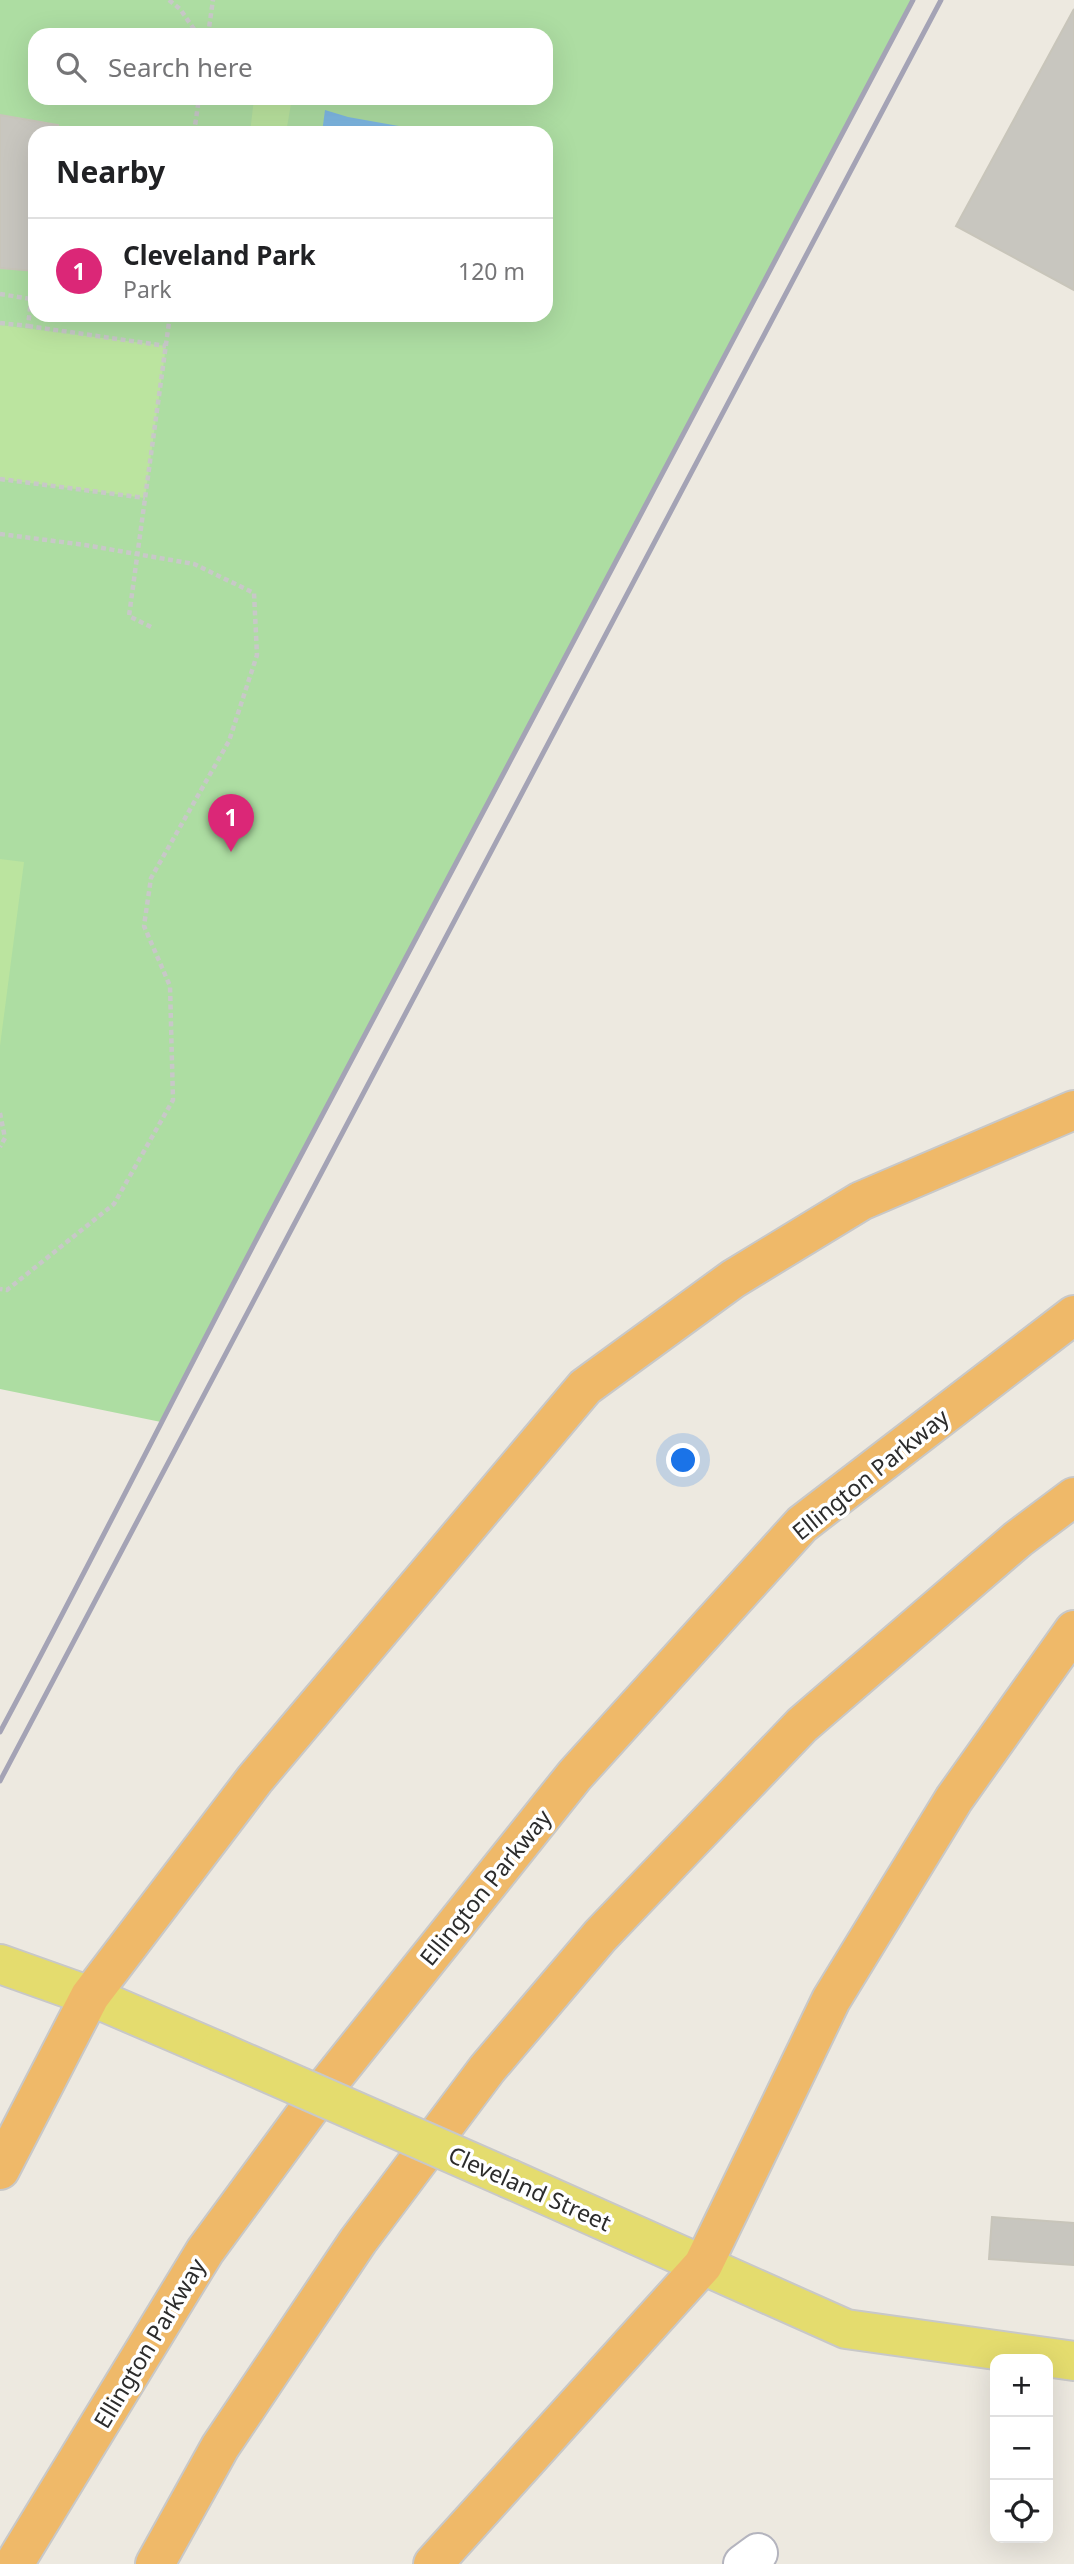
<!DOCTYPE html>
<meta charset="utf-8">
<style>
body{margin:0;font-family:"Noto Sans",sans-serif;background:#f6f6f6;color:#202124}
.controls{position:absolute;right:21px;bottom:21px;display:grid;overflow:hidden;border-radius:14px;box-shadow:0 7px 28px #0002}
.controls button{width:63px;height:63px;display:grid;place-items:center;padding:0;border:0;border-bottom:2px solid #e0e0e0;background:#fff;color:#202124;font:35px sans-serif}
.you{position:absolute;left:684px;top:1461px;width:24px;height:24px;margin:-18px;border:5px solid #fff;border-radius:50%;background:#1a73e8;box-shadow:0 0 0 10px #1a73e833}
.badge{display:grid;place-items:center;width:46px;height:46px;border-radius:50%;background:#db2777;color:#fff;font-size:23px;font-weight:700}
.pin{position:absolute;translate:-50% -58px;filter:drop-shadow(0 2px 4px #0008)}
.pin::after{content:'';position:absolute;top:37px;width:24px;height:21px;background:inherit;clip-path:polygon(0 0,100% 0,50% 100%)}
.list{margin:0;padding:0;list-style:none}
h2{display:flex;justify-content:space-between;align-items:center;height:91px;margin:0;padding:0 28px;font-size:30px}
h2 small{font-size:23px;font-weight:400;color:#757577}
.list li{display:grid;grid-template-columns:46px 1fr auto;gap:21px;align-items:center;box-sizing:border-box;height:105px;padding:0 28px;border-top:2px solid #e0e0e0}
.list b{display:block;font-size:26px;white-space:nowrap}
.list p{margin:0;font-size:23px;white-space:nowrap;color:#757577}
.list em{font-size:23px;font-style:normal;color:#757577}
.icon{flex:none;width:38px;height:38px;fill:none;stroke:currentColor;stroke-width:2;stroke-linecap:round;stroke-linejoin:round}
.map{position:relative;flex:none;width:1074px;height:2564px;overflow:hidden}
.search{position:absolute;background:#fff;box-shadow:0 7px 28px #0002;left:28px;top:28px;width:525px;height:77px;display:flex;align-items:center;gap:18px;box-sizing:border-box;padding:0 24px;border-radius:21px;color:#757577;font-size:26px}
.panel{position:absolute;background:#fff;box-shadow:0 7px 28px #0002;left:28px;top:126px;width:525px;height:196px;border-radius:21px}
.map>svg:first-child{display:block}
.green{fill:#addda2;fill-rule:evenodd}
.pitch{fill:#bbe49f}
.water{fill:#7eb8e4}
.building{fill:#c8c6bf;stroke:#c8c5ba;stroke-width:2}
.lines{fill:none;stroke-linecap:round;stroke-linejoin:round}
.minor-casing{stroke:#b4b4be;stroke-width:42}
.major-casing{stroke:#c8c8c8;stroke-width:42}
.highway-casing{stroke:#c8c8c8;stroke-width:42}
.path{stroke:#c8c8c8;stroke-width:4.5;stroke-dasharray:5 3.5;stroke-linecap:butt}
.minor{stroke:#fff;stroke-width:38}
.major{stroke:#e4dc6e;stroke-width:38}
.highway{stroke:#efb969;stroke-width:38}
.rail{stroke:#a4a3b5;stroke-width:5}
.major-bridge-casing{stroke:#c8c8c8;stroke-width:42;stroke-linecap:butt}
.major-bridge{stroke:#e4dc6e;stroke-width:38}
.labels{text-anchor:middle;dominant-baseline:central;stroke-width:7;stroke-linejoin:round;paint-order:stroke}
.street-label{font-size:23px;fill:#2c2c2c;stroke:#fff}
</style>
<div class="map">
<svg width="1074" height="2564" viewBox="0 0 1074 2564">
<rect width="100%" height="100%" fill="#ede9e0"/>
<!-- green -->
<path class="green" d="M0,0H913L161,1422L0,1389ZM35,35H546V98H35ZM35,133H546V315H35Z"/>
<!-- pitch -->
<path class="pitch" d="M254,98H292L286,133H250Z
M0,325L166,346L145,498L0,479Z
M0,859L24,862L0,1046Z"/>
<!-- water -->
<path class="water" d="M325,110L348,117L438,133H322Z"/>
<!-- building -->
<path class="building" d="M1074,9V290L956,226Z
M0,115L58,125L57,133H35V271L0,268Z
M992,2217L1074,2223V2265L989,2259Z"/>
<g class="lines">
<!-- minor casing -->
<g class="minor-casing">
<path id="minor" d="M743,2564L758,2553"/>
</g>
<!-- major casing -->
<g class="major-casing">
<path id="major" d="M0,1964L90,1996L218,2051
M510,2179L846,2329L1074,2361"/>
</g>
<!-- highway casing -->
<g class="highway-casing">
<path id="highway" d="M0,2170L90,1996L255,1779L585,1387L733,1279L861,1201L1074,1110
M14,2564L205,2251L324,2089L575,1775L802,1524L1074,1315
M155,2564L220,2447L358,2241L487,2069L600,1936L802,1725L1018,1539L1074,1497
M433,2564L703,2265L831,2000L954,1799L1074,1630"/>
</g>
<!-- path -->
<path class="path" d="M169,0L180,9L198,35
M208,35L213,0
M194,133L199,98
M0,294L31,299
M0,323L28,326L33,283
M28,326L166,346
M0,479L145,498
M0,534L85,545L194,564L254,593L257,655L229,741L151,878L144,926L170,986L173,1100L114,1204L7,1290L0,1289
M151,627L129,616L170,315
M0,1113L5,1138L0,1147"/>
<!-- minor -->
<use href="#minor" class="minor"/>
<!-- major -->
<use href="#major" class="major"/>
<!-- highway -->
<use href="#highway" class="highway"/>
<!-- rail -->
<path class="rail" d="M0,1732C93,1559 181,1382 273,1208C486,805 701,404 913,0
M0,1781L941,0"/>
<!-- major-bridge casing -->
<g class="major-bridge-casing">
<path id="major-bridge" d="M218,2051L510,2179"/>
</g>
<!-- major-bridge -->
<use href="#major-bridge" class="major-bridge"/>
</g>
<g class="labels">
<!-- street labels -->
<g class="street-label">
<text transform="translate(870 1474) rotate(-39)">Ellington Parkway</text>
<text transform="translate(485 1887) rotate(-51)">Ellington Parkway</text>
<text transform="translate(530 2188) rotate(24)">Cleveland Street</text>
<text transform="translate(149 2343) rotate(-59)">Ellington Parkway</text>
</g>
</g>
</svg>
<div class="controls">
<button>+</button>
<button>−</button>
<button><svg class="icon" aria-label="locate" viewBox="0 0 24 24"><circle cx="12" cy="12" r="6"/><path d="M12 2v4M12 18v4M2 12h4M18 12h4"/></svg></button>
</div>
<div class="you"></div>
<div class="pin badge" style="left:231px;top:852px">1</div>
<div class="search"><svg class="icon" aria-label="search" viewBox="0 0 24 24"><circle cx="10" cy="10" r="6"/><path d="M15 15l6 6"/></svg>Search here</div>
<section class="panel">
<h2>Nearby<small></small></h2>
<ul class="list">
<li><span class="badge">1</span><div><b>Cleveland Park</b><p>Park</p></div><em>120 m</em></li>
</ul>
</section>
</div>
